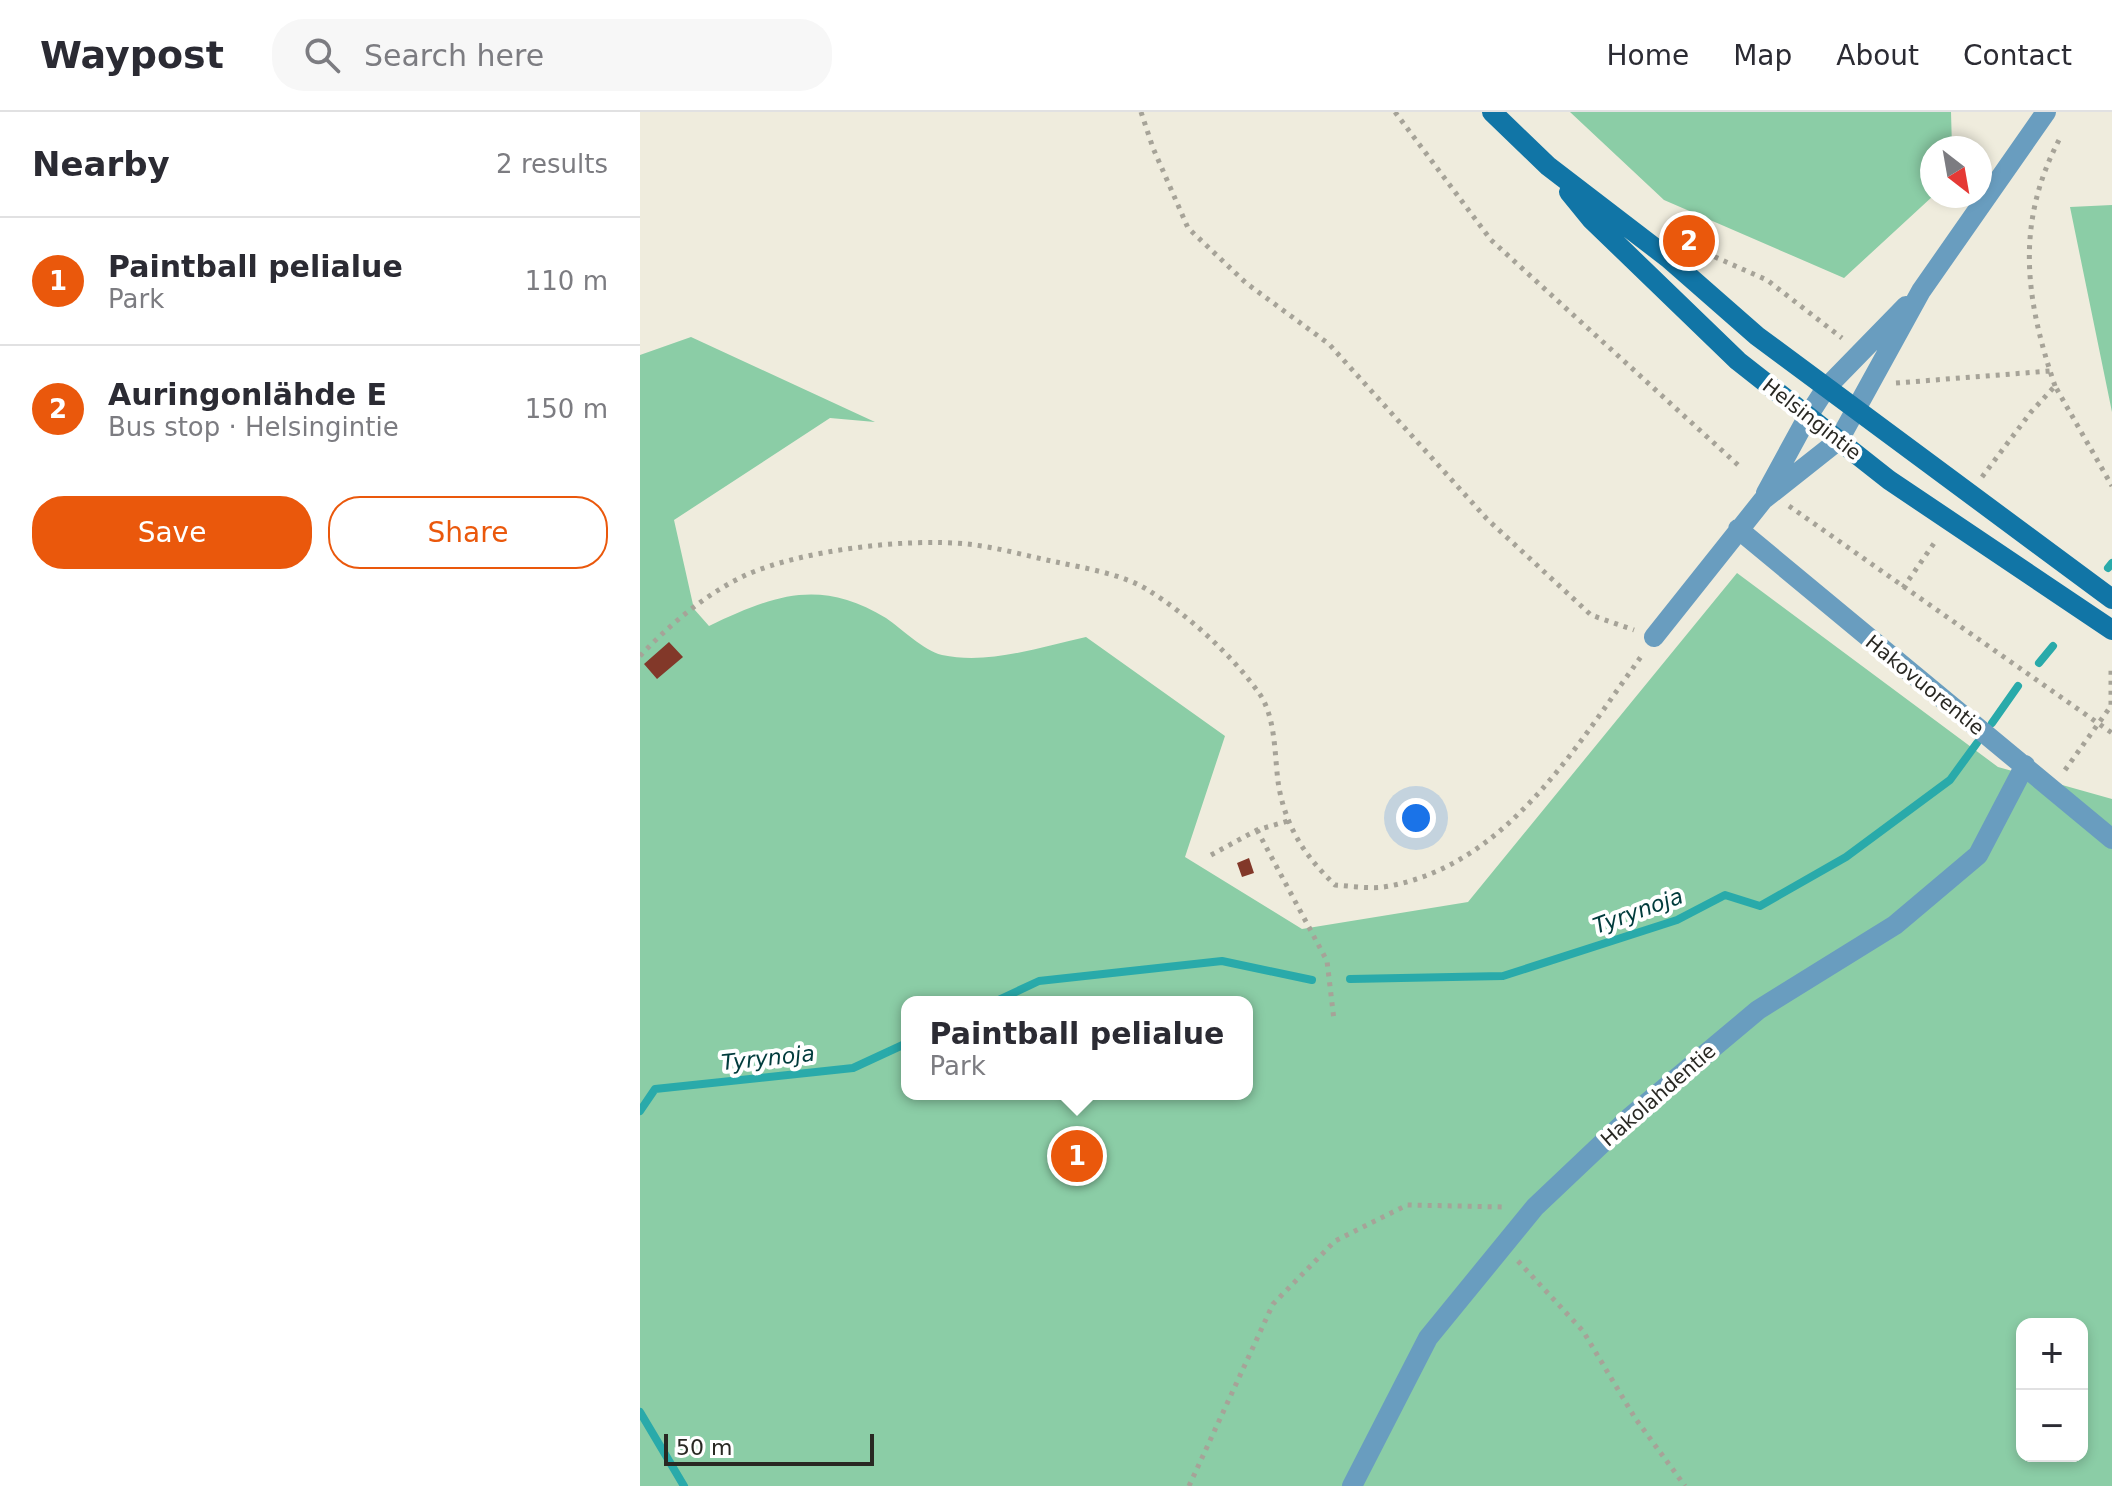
<!DOCTYPE html>
<meta charset="utf-8">
<style>
body{margin:0;font-family:"DejaVu Sans",sans-serif;background:#f7f7f7;color:#2b2b33}
.controls{position:absolute;right:24px;bottom:24px;display:grid;overflow:hidden;border-radius:16px;box-shadow:0 4px 12px #0003}
.controls button{width:72px;height:72px;display:grid;place-items:center;padding:0;border:0;border-bottom:2px solid #e1e1e2;background:#fff;color:#2b2b33;font:40px sans-serif}
.compass{position:absolute;left:1280px;top:24px;width:72px;height:72px;border-radius:50%;background:#fff;box-shadow:0 4px 12px #0003;rotate:149deg}
.scale{position:absolute;left:24px;bottom:20px;width:210px;box-sizing:border-box;padding-left:8px;border:4px solid #292823;border-top:0;font-size:22px;line-height:28px;white-space:nowrap;color:#292823;-webkit-text-stroke:6px #fff;paint-order:stroke}
.you{position:absolute;left:776px;top:706px;width:28px;height:28px;margin:-20px;border:6px solid #fff;border-radius:50%;background:#1a73e8;box-shadow:0 0 0 12px #1a73e833}
.badge{display:grid;place-items:center;width:52px;height:52px;border-radius:50%;background:#ea580c;color:#fff;font-size:26px;font-weight:700}
.pin{position:absolute;translate:-50% -50%;border:4px solid #fff;box-shadow:0 2px 8px #0006}
.popup{position:absolute;left:261px;top:884px;width:352px;height:104px;box-sizing:border-box;display:grid;place-content:center;border-radius:16px;background:#fff;filter:drop-shadow(0 2px 6px #0005);font-size:26px;white-space:nowrap;color:#7c7c81}
.popup b{font-size:30px;color:#2b2b33}
.popup::after{content:'';position:absolute;left:50%;top:100%;margin-left:-16px;border:16px solid transparent;border-top-color:#fff}
.list{margin:0;padding:0;list-style:none}
h2{display:flex;justify-content:space-between;align-items:center;height:104px;margin:0;padding:0 32px;font-size:34px}
h2 small{font-size:26px;font-weight:400;color:#7c7c81}
.list li{display:grid;grid-template-columns:52px 1fr auto;gap:24px;align-items:center;box-sizing:border-box;height:128px;padding:0 32px;border-top:2px solid #e1e1e2}
.list b{display:block;font-size:30px;white-space:nowrap}
.list p{margin:0;font-size:26px;white-space:nowrap;color:#7c7c81}
.list em{font-size:26px;font-style:normal;color:#7c7c81}
.actions{display:flex;gap:16px;padding:24px 32px}
.actions a{flex:1;padding:18px 0;border:2px solid #ea580c;border-radius:32px;text-align:center;font-size:28px;color:#ea580c}
.actions .main{background:#ea580c;color:#fff}
.icon{flex:none;width:44px;height:44px;fill:none;stroke:currentColor;stroke-width:2;stroke-linecap:round;stroke-linejoin:round}
.map{position:relative;flex:none;width:1472px;height:1374px;overflow:hidden}
header{display:flex;align-items:center;gap:48px;box-sizing:border-box;height:112px;padding:0 40px;background:#fff;border-bottom:2px solid #e1e1e2}
header strong{font-size:38px}
nav{display:flex;gap:44px;margin-inline-start:auto;font-size:28px}
.search{width:560px;height:72px;background:#f7f7f7;display:flex;align-items:center;gap:20px;box-sizing:border-box;padding:0 28px;border-radius:32px;color:#7c7c81;font-size:30px}
main{display:flex}
aside{flex:1;background:#fff}
.map>svg:first-child{display:block}
.green{fill:#8bcda6;fill-rule:evenodd}
.lines{fill:none;stroke-linecap:round;stroke-linejoin:round}
.stream{stroke:#29aaaa;stroke-width:8}
.building{fill:#823829}
.path{stroke:#a6a398;stroke-width:5;stroke-dasharray:4 6;stroke-linecap:butt}
.minor{stroke:#699dbf;stroke-width:20}
.tertiary{stroke:#699dbf;stroke-width:20}
.secondary{stroke:#1175a6;stroke-width:20}
.labels{text-anchor:middle;dominant-baseline:central;stroke-width:8;stroke-linejoin:round;paint-order:stroke}
.street-label{font-size:20px;fill:#292823;stroke:#fff}
.water-label{font-size:22px;font-style:italic;fill:#013b3c;stroke:#fff}
</style>
<header>
<strong>Waypost</strong>
<div class="search"><svg class="icon" aria-label="search" viewBox="0 0 24 24"><circle cx="10" cy="10" r="6"/><path d="M15 15l6 6"/></svg>Search here</div>
<nav><a>Home</a><a>Map</a><a>About</a><a>Contact</a></nav>
</header>
<main>
<aside>
<h2>Nearby<small>2 results</small></h2>
<ul class="list">
<li><span class="badge">1</span><div><b>Paintball pelialue</b><p>Park</p></div><em>110 m</em></li>
<li><span class="badge">2</span><div><b>Auringonlähde E</b><p>Bus stop · Helsingintie</p></div><em>150 m</em></li>
</ul>
<div class="actions"><a class="main">Save</a><a>Share</a></div>
</aside>
<div class="map">
<svg width="1472" height="1374" viewBox="0 0 1472 1374">
<rect width="100%" height="100%" fill="#efecdd"/>
<!-- green -->
<path class="green" d="M930,0H1311L1312,36H1292L1293,84L1204,166L1024,88Z
M1472,93V300L1430,95Z
M51,225L235,310L190,306L34,408L54,497L69,514C134,483 180,466 246,506C262,517 283,538 302,543C349,553 400,535 446,525L585,624L545,745L662,817L828,790L1097,461L1358,655L1472,687V1374H0V243ZM267,890H607V982H267ZM1382,1212H1442V1344H1382Z"/>
<g class="lines">
<!-- stream -->
<path class="stream" d="M1468,456L1472,451
M1399,551L1413,534
M1352,611L1378,574
M710,867L863,864L1037,808L1085,783L1120,794L1206,745L1310,668L1337,631
M354,890L399,869L582,849L672,868
M0,999L15,977L213,956L267,931
M0,1300L44,1374"/>
</g>
<!-- building -->
<path class="building" d="M29,530L43,545L17,567L4,552Z
M609,746L614,761L602,765L597,751Z"/>
<g class="lines">
<!-- path -->
<path class="path" d="M501,0L513,36L548,116L606,171L689,232L847,407L951,503L994,518
M755,0L851,128L1098,353
M1049,129L1075,145L1127,168L1202,226
M1256,271L1410,259
M1415,274C1385,186 1375,111 1420,26
M1342,365L1391,300L1415,274L1472,374
M1149,394L1472,621
M1263,476L1297,427
M0,544C29,513 67,481 106,463C162,438 266,426 327,432C356,435 387,444 416,450C445,456 482,462 508,478C548,503 592,543 619,581C637,607 634,646 639,676C647,717 665,744 695,773C711,774 729,777 744,775C867,755 936,634 1003,542
M1425,658L1471,594V557
M617,718L687,849L694,908
M571,743L617,718L648,709
M878,1149L943,1219L995,1306L1045,1374
M549,1374L633,1192L695,1129L767,1093L866,1095"/>
<!-- minor -->
<path class="minor" d="M1126,381L1168,304
M1098,417L1472,727
M1014,525L1123,388L1199,328
M712,1374L788,1226L895,1095L989,1006L1118,898L1255,813L1338,743L1385,653"/>
<!-- tertiary -->
<path class="tertiary" d="M1168,304L1186,276L1266,194
M1199,328L1281,179L1406,0"/>
<!-- secondary -->
<path class="secondary" d="M852,0L908,54L1028,146L1117,224L1472,487
M929,80L951,107L1098,249L1249,368L1472,518"/>
</g>
<g class="labels">
<!-- street labels -->
<g class="street-label">
<text transform="translate(1172 307) rotate(38)">Helsingintie</text>
<text transform="translate(1285 573) rotate(39)">Hakovuorentie</text>
<text transform="translate(1018 983) rotate(-41)">Hakolahdentie</text>
</g>
<!-- water labels -->
<g class="water-label">
<text transform="translate(998 799) rotate(-20)">Tyrynoja</text>
<text transform="translate(128 946) rotate(-6)">Tyrynoja</text>
</g>
</g>
</svg>
<div class="controls">
<button>+</button>
<button>−</button>
</div>
<svg class="compass" viewBox="-18 -18 36 36"><path d="M0-13l5 13h-10z" fill="#e53935"/><path d="M0 13l5-13h-10z" fill="#7c7c81"/></svg>
<div class="scale">50 m</div>
<div class="you"></div>
<div class="pin badge" style="left:437px;top:1044px">1</div>
<div class="popup"><b>Paintball pelialue</b>Park</div>
<div class="pin badge" style="left:1049px;top:129px">2</div>
</div>
</main>
